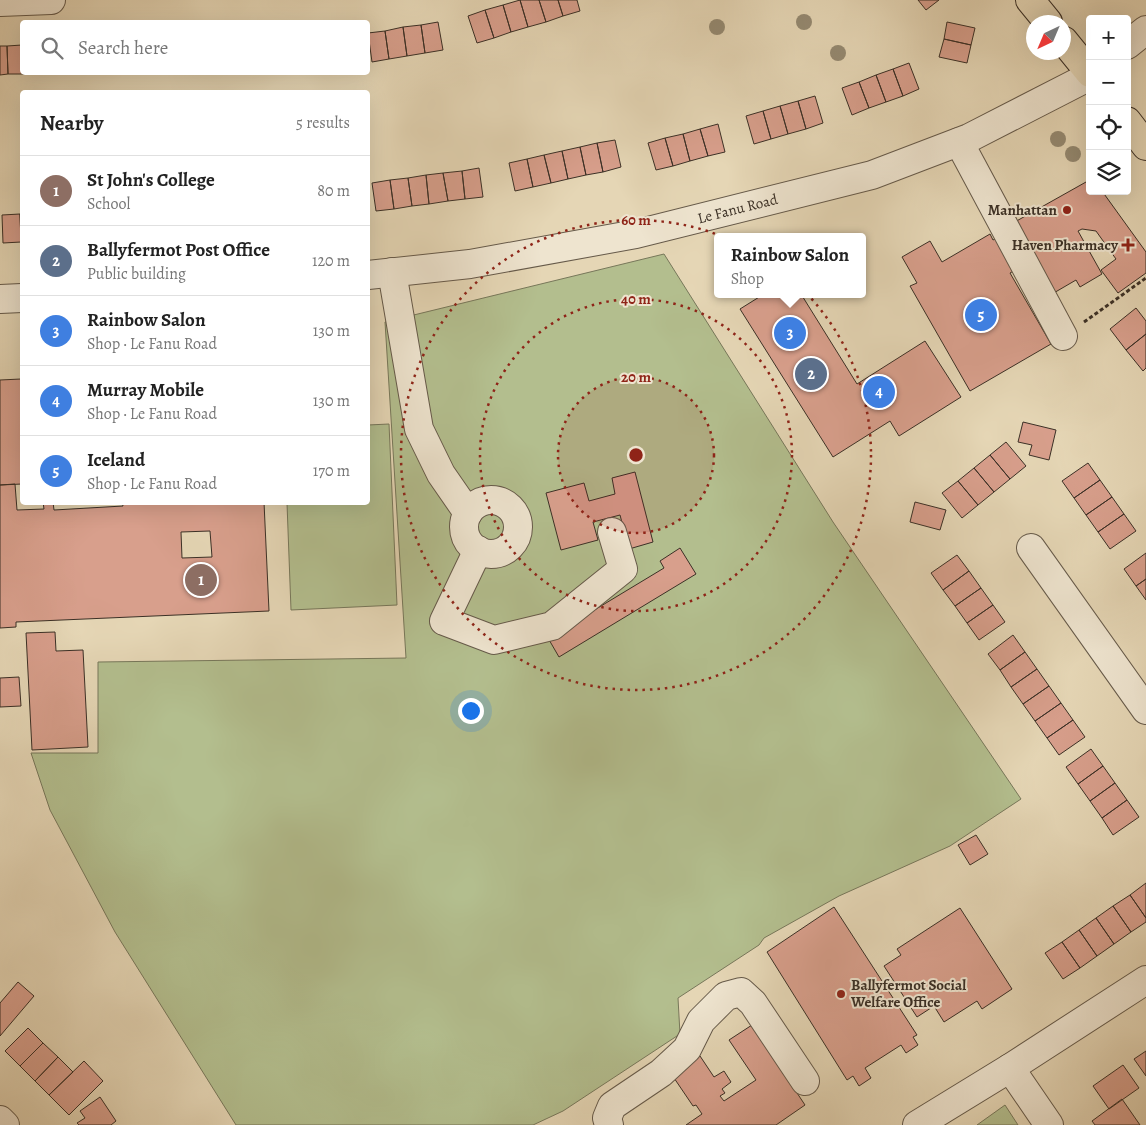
<!DOCTYPE html>
<meta charset="utf-8">
<style>
body{margin:0;font-family:Alegreya,serif;background:#f2f2f2;color:#222}
.controls{position:absolute;right:15px;top:15px;display:grid;overflow:hidden;border-radius:5px;box-shadow:0 5px 20px #0002}
.controls button{width:45px;height:45px;display:grid;place-items:center;padding:0;border:0;border-bottom:1px solid #e0e0e0;background:#fff;color:#222;font:25px sans-serif}
.compass{position:absolute;left:1026px;top:15px;width:45px;height:45px;border-radius:50%;background:#fff;box-shadow:0 5px 20px #0002;rotate:224deg}
.you{position:absolute;left:470px;top:710px;width:18px;height:18px;margin:-12px;border:4px solid #fff;border-radius:50%;background:#1a73e8;box-shadow:0 0 0 8px #1a73e833}
.badge{display:grid;place-items:center;width:32px;height:32px;border-radius:50%;background:#8f2418;color:#fff;font-size:16px;font-weight:700}
.pin{position:absolute;translate:-50% -50%;border:2px solid #fff;box-shadow:0 1px 5px #0006}
.popup{position:absolute;left:714px;top:233px;width:152px;height:65px;box-sizing:border-box;display:grid;place-content:center;border-radius:5px;background:#fff;filter:drop-shadow(0 1px 4px #0005);font-size:16px;white-space:nowrap;color:#767676}
.popup b{font-size:19px;color:#222}
.popup::after{content:'';position:absolute;left:50%;top:100%;margin-left:-10px;border:10px solid transparent;border-top-color:#fff}
.list{margin:0;padding:0;list-style:none}
h2{display:flex;justify-content:space-between;align-items:center;height:65px;margin:0;padding:0 20px;font-size:21px}
h2 small{font-size:16px;font-weight:400;color:#767676}
.list li{display:grid;grid-template-columns:32px 1fr auto;gap:15px;align-items:center;box-sizing:border-box;height:70px;padding:0 20px;border-top:1px solid #e0e0e0}
.list b{display:block;font-size:19px;white-space:nowrap}
.list p{margin:0;font-size:16px;white-space:nowrap;color:#767676}
.list em{font-size:16px;font-style:normal;color:#767676}
.icon{flex:none;width:28px;height:28px;fill:none;stroke:currentColor;stroke-width:2;stroke-linecap:round;stroke-linejoin:round}
.map{position:relative;flex:none;width:1146px;height:1125px;overflow:hidden}
.search{position:absolute;background:#fff;box-shadow:0 5px 20px #0002;left:20px;top:20px;width:350px;height:55px;display:flex;align-items:center;gap:12px;box-sizing:border-box;padding:0 18px;border-radius:5px;color:#767676;font-size:19px}
.panel{position:absolute;background:#fff;box-shadow:0 5px 20px #0002;left:20px;top:90px;width:350px;height:415px;border-radius:5px}
.map>svg:first-child{display:block}
.green{fill:#b3be8e;stroke:#77775a}
.building{fill:#d89f8c;stroke:#3b3026;fill-rule:evenodd}
.lines{fill:none;stroke-linecap:round;stroke-linejoin:round}
.minor-casing{stroke:#665a4a;stroke-width:30}
.major-casing{stroke:#3b3026;stroke-width:30}
.path{stroke:#3b3026;stroke-width:3;stroke-dasharray:4 2.5;stroke-linecap:butt}
.minor{stroke:#eee4cf;stroke-width:28}
.major{stroke:#e5d6b5;stroke-width:28}
.tree{fill:#958a72}
.ring{fill:none;stroke:#8f2418;stroke-width:2.5;stroke-dasharray:2.5 5}
.poi-dot{fill:#8f2418;stroke:#eee4cf;stroke-width:2}
.labels{text-anchor:middle;dominant-baseline:central;stroke-width:4;stroke-linejoin:round;paint-order:stroke}
.street-label{font-size:15px;fill:#3b3026;stroke:#eee4cf}
.poi-label{font-size:15px;font-weight:bold;fill:#3b3026;stroke:#eee4cf;text-anchor:end}
.centre{fill:#8f2418;stroke:#eee4cf;stroke-width:2.5}
.ring-label{font-size:15px;text-anchor:middle;font-weight:bold;fill:#8f2418;stroke:#eee4cf;stroke-width:4;stroke-linejoin:round;paint-order:stroke}
</style>
<div class="map">
<svg width="1146" height="1125" viewBox="0 0 1146 1125">
<rect width="100%" height="100%" fill="#e5d6b5"/>
<filter id="stains"><feTurbulence type="fractalNoise" baseFrequency=".004" numOctaves="4"/><feColorMatrix values="0 0 0 0 .2 0 0 0 0 .09 0 0 0 0 .02 0 0 0 .5 -.17"/></filter>
<radialGradient id="worn" r=".72"><stop offset=".6" stop-color="#630" stop-opacity="0"/><stop offset="1" stop-color="#630" stop-opacity=".3"/></radialGradient>
<!-- green -->
<path class="green" d="M664,254L833,522L1021,799L950,846L839,896L764,938L759,945L678,998L680,1034L563,1111L533,1125H236L115,932L50,810L31,753H98V662L406,658L385,322Z
M389,424L397,605L291,610L287,503L368,502V425Z
M1005,1105L1018,1125H977Z"/>
<!-- building -->
<path class="building" d="M520,0L528,27L511,32L503,5Z
M520,0H539L546,22L528,27Z
M539,0H558L563,16L546,22Z
M558,0H577L580,11L563,16Z
M918,0H939L926,10Z
M503,5L511,32L494,38L485,10Z
M485,10L494,38L477,43L468,16Z
M438,22L443,50L425,53L421,25Z
M947,22L975,28L971,45L944,39Z
M421,25L425,53L407,56L403,27Z
M403,27L407,56L389,59L385,31Z
M385,31L389,59L372,62L368,33Z
M944,39L971,45L967,63L939,57Z
M22,45V72L26,74H8L7,46Z
M0,46H7L8,74L0,75Z
M909,63L919,89L903,96L893,69Z
M893,69L903,96L886,102L876,75Z
M876,75L886,102L869,108L859,82Z
M859,82L869,108L852,115L842,88Z
M815,96L823,123L806,129L798,101Z
M798,101L806,129L788,134L780,106Z
M780,106L788,134L771,139L763,111Z
M763,111L771,139L754,144L746,116Z
M718,124L725,152L708,156L700,129Z
M700,129L708,156L690,161L683,134Z
M683,134L690,161L673,166L665,138Z
M665,138L673,166L656,170L648,143Z
M615,140L621,167L603,172L597,143Z
M597,143L603,172L586,175L580,147Z
M580,147L586,175L568,179L562,151Z
M562,151L568,179L551,183L544,155Z
M544,155L551,183L533,187L527,159Z
M527,159L533,187L515,191L509,163Z
M479,168L483,197L465,199L462,171Z
M462,171L465,199L448,201L443,173Z
M443,173L448,201L429,204L426,175Z
M426,175L429,204L412,206L408,178Z
M408,178L412,206L394,209L390,180Z
M390,180L394,209L376,211L372,183Z
M1086,182L1090,183V191H1102L1146,252V273L1118,293L1101,270L1116,259L1096,231L1082,229L1078,231L1102,274L1080,287L1076,280L1052,294L1013,223Z
M20,214H22V242H21Z
M20,214L21,242L3,243L2,215Z
M990,234L993,240L999,237L1017,269L1010,273L1051,344L970,391L910,286L917,283L902,257L930,241L942,262Z
M764,294H801L857,384L925,341L961,397L899,436L890,421L833,457L740,309Z
M1136,308L1146,321V334L1126,350L1110,329Z
M1146,334V368L1143,371L1126,350Z
M21,379L22,484L0,485V380Z
M1023,422L1056,430L1049,460L1029,455L1032,445L1018,442Z
M1006,442L1026,466L1010,479L990,455Z
M990,455L1010,479L994,492L974,468Z
M1088,463L1100,480L1074,498L1062,481Z
M974,468L994,492L978,505L958,481Z
M635,472L653,542L629,549L620,515L593,522L598,540L561,550L546,493L584,483L589,501L615,494L612,478Z
M1100,480L1112,497L1086,515L1074,498Z
M958,481L978,505L962,518L942,493Z
M15,484L17,510L44,509L43,502H53L54,510L123,506L122,502H264L269,611L16,622V627L0,628V485ZM210,531L212,557L182,558L181,532Z
M1112,497L1124,514L1098,532L1086,515Z
M915,502L946,510L940,530L910,522Z
M1124,514L1136,531L1110,549L1098,532Z
M680,548L696,574L559,657L548,638L664,568L660,561Z
M1146,553V579L1136,586L1124,569Z
M957,555L969,571L943,590L931,573Z
M969,571L981,588L955,606L943,590Z
M1146,579V600L1136,586Z
M981,588L993,605L967,623L955,606Z
M993,605L1005,622L979,640L967,623Z
M55,632L56,651L83,650L88,747L32,750L26,633Z
M1013,635L1025,652L1000,670L988,654Z
M1025,652L1037,669L1011,687L1000,670Z
M1037,669L1049,686L1023,704L1011,687Z
M19,677L21,706L0,707V678Z
M1049,686L1061,703L1035,721L1023,704Z
M1061,703L1073,720L1047,738L1035,721Z
M1073,720L1085,737L1059,755L1047,738Z
M1091,749L1103,766L1078,784L1066,767Z
M1103,766L1115,783L1090,801L1078,784Z
M1115,783L1127,800L1102,818L1090,801Z
M1127,800L1139,817L1113,835L1102,818Z
M976,835L988,854L970,865L958,845Z
M1146,883V918L1130,895Z
M1130,895L1146,918V922L1131,932L1113,906Z
M1113,906L1131,932L1114,944L1096,918Z
M834,907L917,1035L913,1037L918,1045L906,1053L901,1045L865,1068L871,1078L859,1086L853,1076L847,1080L767,952Z
M960,908L1012,989L982,1009L977,1001L944,1022L934,1006L917,1017L884,966L901,955L897,949Z
M1096,918L1114,944L1097,956L1079,930Z
M1079,930L1097,956L1080,968L1062,942Z
M1062,942L1080,968L1063,979L1045,953Z
M18,982L34,996L0,1036V1003Z
M752,1025L805,1105L776,1125H686L702,1114L696,1105L693,1106L672,1075L700,1056L714,1077L724,1071L731,1082L722,1089L725,1093L720,1096L724,1101L756,1080L729,1040Z
M28,1028L43,1043L20,1066L5,1051Z
M43,1043L58,1057L35,1081L20,1066Z
M1146,1051V1076L1134,1059Z
M58,1057L73,1072L49,1095L35,1081Z
M84,1061L103,1081L69,1115L49,1095Z
M1123,1065L1139,1088L1109,1109L1093,1086Z
M100,1097L116,1121L111,1125H79L77,1123L85,1118L80,1111Z
M1122,1099L1140,1125H1095L1092,1121Z"/>
<g class="lines">
<!-- minor casing -->
<g class="minor-casing">
<g id="minor">
<path d="M0,2L51,0"/>
<path d="M1127,45L1146,30"/>
<path d="M959,142L1063,336"/>
<path d="M392,272L419,429L441,474L468,513"/>
<path id="s1" d="M368,275L470,264L636,234L872,175L969,138L1090,76"/>
<path d="M0,299L22,298"/>
<circle cx="491" cy="527" r="27"/>
<path d="M1031,548L1146,710"/>
<path d="M478,550L444,621L494,640L552,626L623,569L612,532"/>
<path d="M1010,1068L1146,980"/>
<path d="M0,1120L5,1125"/>
<path d="M609,1125L607,1118L612,1106L661,1073L687,1049L701,1021L726,996L741,992L753,1003L805,1081"/>
<path d="M917,1125L1010,1068L1049,1125"/>
</g>
</g>
<!-- major casing -->
<g class="major-casing">
<path id="major" d="M1030,0L1048,22
M1064,41L1090,73
M1127,121L1146,146"/>
</g>
<!-- path -->
<path class="path" d="M1084,322L1146,278"/>
<!-- minor -->
<use href="#minor" class="minor"/>
<!-- major -->
<use href="#major" class="major"/>
</g>
<!-- trees -->
<g class="tree">
<circle cx="804" cy="22" r="8"/>
<circle cx="717" cy="27" r="8"/>
<circle cx="838" cy="53" r="8"/>
<circle cx="1058" cy="139" r="8"/>
<circle cx="1073" cy="154" r="8"/>
</g>
<!-- distance rings -->
<circle cx="636" cy="455" r="78" fill="#8f2418" fill-opacity=".12"/>
<g class="ring">
<circle cx="636" cy="455" r="78"/>
<circle cx="636" cy="455" r="156"/>
<circle cx="636" cy="455" r="235"/>
</g>
<!-- markers -->
<g class="poi-dot">
<circle cx="1067" cy="210" r="5"/>
<path d="M1125.5 237.5h5v5h5v5h-5v5h-5v-5h-5v-5h5z"/>
<circle cx="841" cy="994" r="5"/>
</g>
<g class="labels">
<!-- street labels -->
<g class="street-label">
<text stroke="none"><textPath href="#s1" startOffset="376">Le Fanu Road</textPath></text>
</g>
<!-- poi labels -->
<g class="poi-label">
<text x="1057" y="210">Manhattan</text>
<text x="1118" y="245">Haven Pharmacy</text>
<text x="851" y="985" text-anchor="start">Ballyfermot Social<tspan x="851" dy="17">Welfare Office</tspan></text>
</g>
</g>
<circle cx="636" cy="455" r="8" class="centre"/>
<g class="ring-label">
<text x="636" y="225">60 m</text>
<text x="636" y="304">40 m</text>
<text x="636" y="382">20 m</text>
</g>
<rect width="100%" height="100%" filter="url(#stains)"/>
<rect width="100%" height="100%" fill="url(#worn)"/>
</svg>
<div class="controls">
<button>+</button>
<button>−</button>
<button><svg class="icon" aria-label="locate" viewBox="0 0 24 24"><circle cx="12" cy="12" r="6"/><path d="M12 2v4M12 18v4M2 12h4M18 12h4"/></svg></button>
<button><svg class="icon" aria-label="layers" viewBox="0 0 24 24"><path d="M12 4l9 5-9 5-9-5zM3 14l9 5 9-5"/></svg></button>
</div>
<svg class="compass" viewBox="-18 -18 36 36"><path d="M0-13l5 13h-10z" fill="#e53935"/><path d="M0 13l5-13h-10z" fill="#767676"/></svg>
<div class="you"></div>
<div class="pin badge" style="left:201px;top:580px;background:#8d6e63">1</div>
<div class="pin badge" style="left:811px;top:374px;background:#5c6f8a">2</div>
<div class="pin badge" style="left:790px;top:333px;background:#3f7fe0">3</div>
<div class="popup"><b>Rainbow Salon</b>Shop</div>
<div class="pin badge" style="left:879px;top:392px;background:#3f7fe0">4</div>
<div class="pin badge" style="left:981px;top:315px;background:#3f7fe0">5</div>
<div class="search"><svg class="icon" aria-label="search" viewBox="0 0 24 24"><circle cx="10" cy="10" r="6"/><path d="M15 15l6 6"/></svg>Search here</div>
<section class="panel">
<h2>Nearby<small>5 results</small></h2>
<ul class="list">
<li><span class="badge" style="background:#8d6e63">1</span><div><b>St John's College</b><p>School</p></div><em>80 m</em></li>
<li><span class="badge" style="background:#5c6f8a">2</span><div><b>Ballyfermot Post Office</b><p>Public building</p></div><em>120 m</em></li>
<li><span class="badge" style="background:#3f7fe0">3</span><div><b>Rainbow Salon</b><p>Shop · Le Fanu Road</p></div><em>130 m</em></li>
<li><span class="badge" style="background:#3f7fe0">4</span><div><b>Murray Mobile</b><p>Shop · Le Fanu Road</p></div><em>130 m</em></li>
<li><span class="badge" style="background:#3f7fe0">5</span><div><b>Iceland</b><p>Shop · Le Fanu Road</p></div><em>170 m</em></li>
</ul>
</section>
</div>
